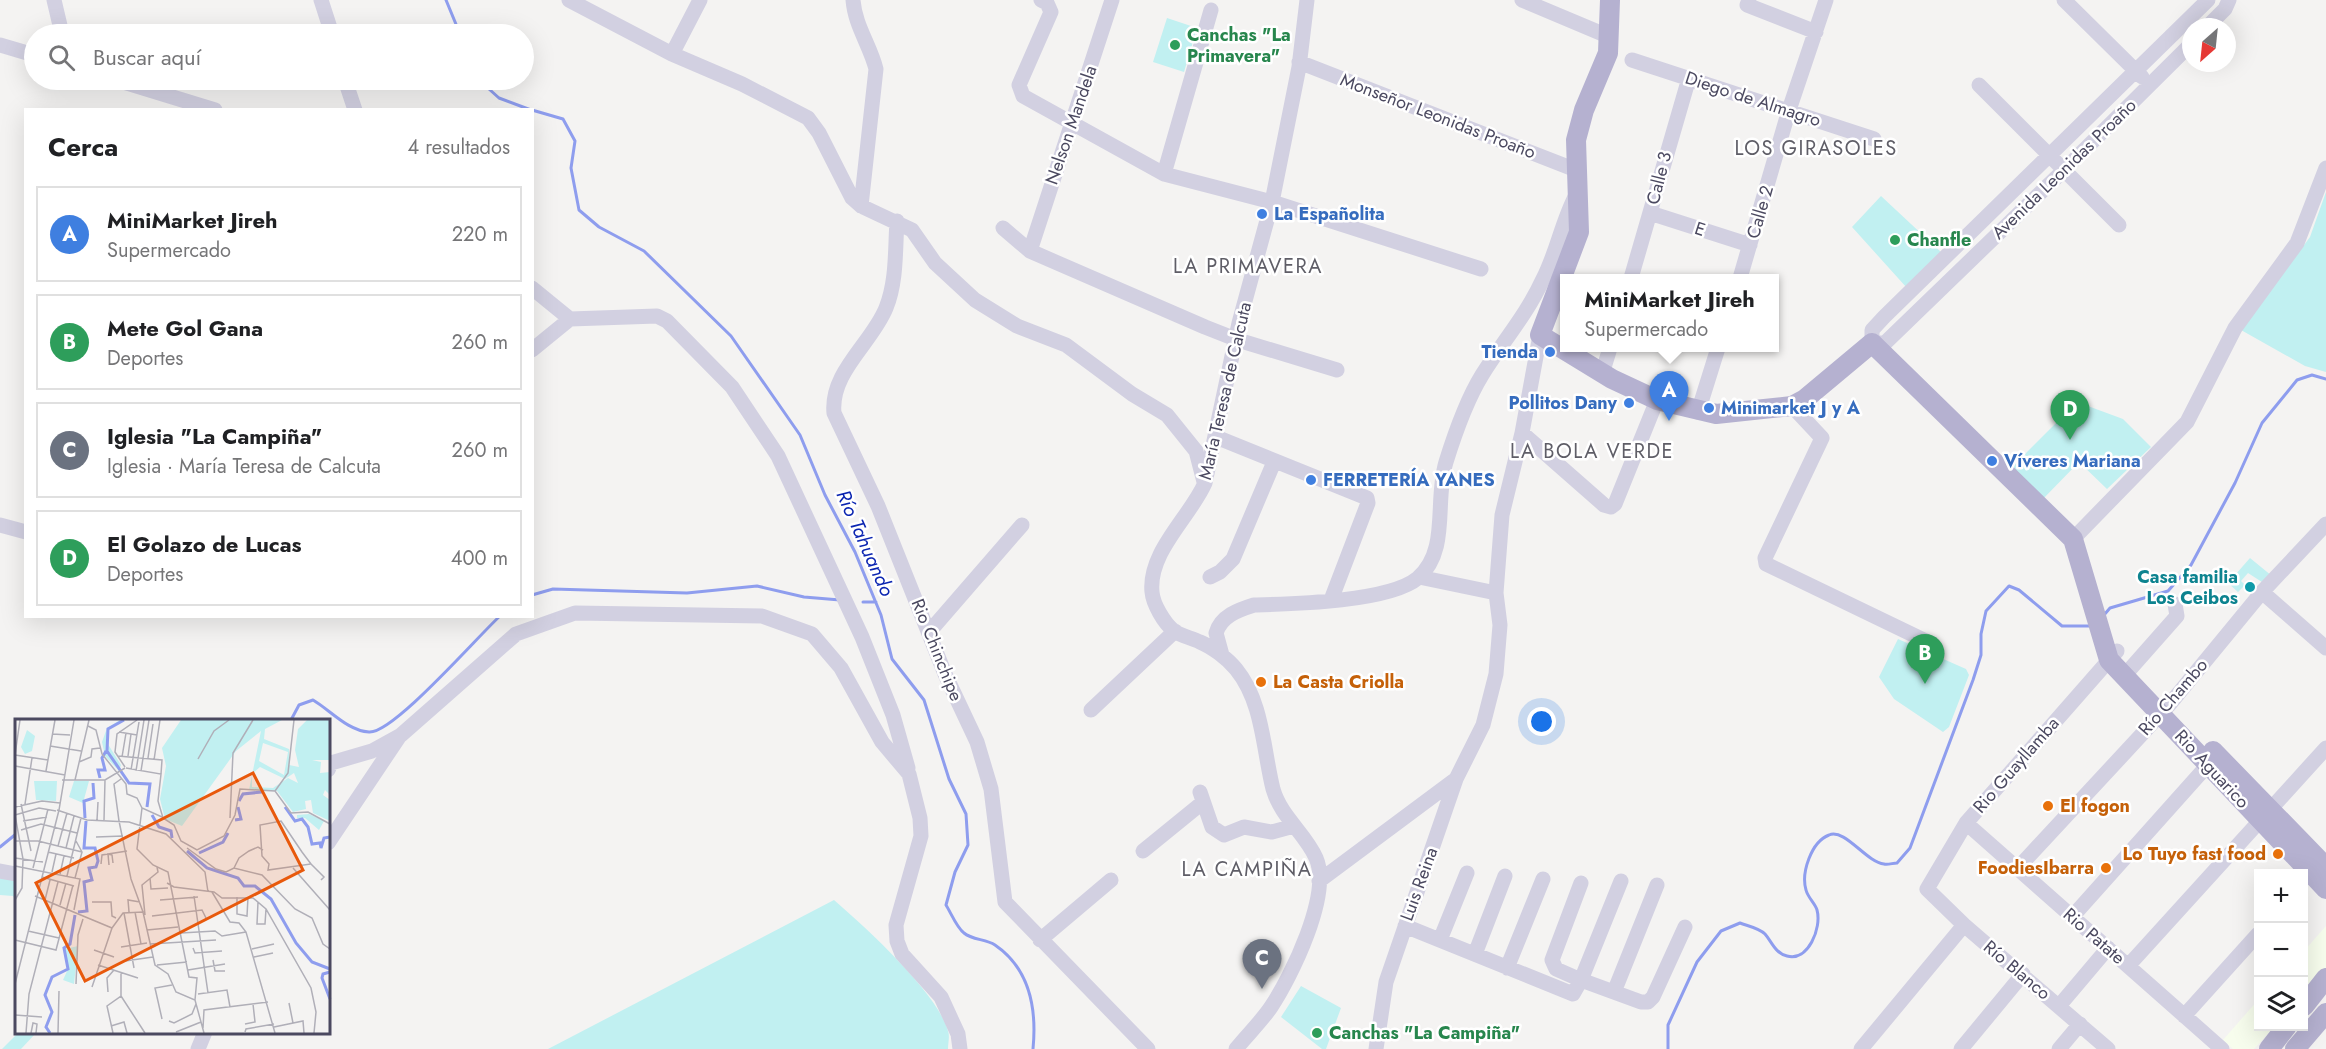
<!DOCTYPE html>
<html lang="es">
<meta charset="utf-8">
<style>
body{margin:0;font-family:Jost,sans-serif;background:#f2f2f2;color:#202124}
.controls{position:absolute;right:18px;bottom:18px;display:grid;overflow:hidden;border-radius:0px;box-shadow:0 6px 24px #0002}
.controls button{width:54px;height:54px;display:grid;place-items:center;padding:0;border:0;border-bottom:2px solid #e0e0e0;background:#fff;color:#202124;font:30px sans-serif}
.compass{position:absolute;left:2182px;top:18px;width:54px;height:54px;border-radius:50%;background:#fff;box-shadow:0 6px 24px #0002;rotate:207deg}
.you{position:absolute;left:1542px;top:722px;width:21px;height:21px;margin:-15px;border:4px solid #fff;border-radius:50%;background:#1a73e8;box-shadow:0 0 0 9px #1a73e833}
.badge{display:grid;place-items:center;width:39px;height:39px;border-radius:50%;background:#4017e8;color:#fff;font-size:20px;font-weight:700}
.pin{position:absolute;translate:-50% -50px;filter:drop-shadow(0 2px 3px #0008)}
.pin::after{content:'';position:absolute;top:32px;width:21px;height:18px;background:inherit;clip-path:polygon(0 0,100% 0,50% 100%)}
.popup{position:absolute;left:1560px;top:274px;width:219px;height:78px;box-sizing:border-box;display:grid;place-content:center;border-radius:0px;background:#fff;filter:drop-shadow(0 2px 4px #0005);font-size:20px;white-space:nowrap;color:#757577}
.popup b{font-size:22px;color:#202124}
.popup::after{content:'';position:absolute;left:50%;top:100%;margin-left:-12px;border:12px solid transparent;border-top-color:#fff}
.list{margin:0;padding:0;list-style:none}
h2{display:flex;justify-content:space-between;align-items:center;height:78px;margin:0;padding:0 24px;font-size:26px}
h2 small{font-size:20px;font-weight:400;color:#757577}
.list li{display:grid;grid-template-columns:39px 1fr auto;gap:18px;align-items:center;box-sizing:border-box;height:96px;margin:0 12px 12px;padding:0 12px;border:2px solid #e0e0e0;border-radius:0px}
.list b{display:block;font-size:22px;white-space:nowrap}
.list p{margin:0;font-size:20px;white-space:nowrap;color:#757577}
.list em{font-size:20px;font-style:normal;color:#757577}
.icon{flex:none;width:33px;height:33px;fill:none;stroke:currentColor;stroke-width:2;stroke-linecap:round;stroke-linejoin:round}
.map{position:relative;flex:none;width:2326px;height:1049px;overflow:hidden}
.search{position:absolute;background:#fff;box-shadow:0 6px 24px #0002;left:24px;top:24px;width:510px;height:66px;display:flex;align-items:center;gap:15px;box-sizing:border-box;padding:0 21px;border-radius:33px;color:#757577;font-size:22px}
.panel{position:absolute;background:#fff;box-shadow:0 6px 24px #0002;left:24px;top:108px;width:510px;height:510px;border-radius:0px}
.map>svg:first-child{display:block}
.commercial{fill:#f7fded}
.green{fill:#c1f0f1}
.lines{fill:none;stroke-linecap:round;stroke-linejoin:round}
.stream{stroke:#8e9dee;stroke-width:3}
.minor{stroke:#d2d0e1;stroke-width:15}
.major{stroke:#b5b1d0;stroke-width:20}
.leisure-dot{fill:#2e9e5b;stroke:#fff;stroke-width:2}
.shop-dot{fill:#3f7fe0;stroke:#fff;stroke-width:2}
.culture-dot{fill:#0f9aa8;stroke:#fff;stroke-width:2}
.food-dot{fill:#e8710a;stroke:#fff;stroke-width:2}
.labels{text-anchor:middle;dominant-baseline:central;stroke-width:5;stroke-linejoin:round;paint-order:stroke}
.leisure-label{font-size:18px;font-weight:bold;fill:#27864d;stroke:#fff;text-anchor:start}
.street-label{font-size:18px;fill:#4b4960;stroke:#fff}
.shop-label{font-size:18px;font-weight:bold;fill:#366cbe;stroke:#fff;text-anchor:start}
.culture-label{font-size:18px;font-weight:bold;fill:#0d838f;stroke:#fff;text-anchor:end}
.food-label{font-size:18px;font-weight:bold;fill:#c56008;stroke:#fff;text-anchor:start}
.neighbourhood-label{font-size:20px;letter-spacing:1.5px;fill:#5f5e67;stroke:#fff}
.water-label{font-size:20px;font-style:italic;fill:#0b25b1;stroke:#fff}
.inset-river{fill:none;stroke:#8e9dee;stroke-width:3}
.inset-road{fill:none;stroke:#b0afb8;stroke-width:1.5}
.view{fill:#e8590c;fill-opacity:0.15;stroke:#e8590c;stroke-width:3}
.inset-edge{fill:none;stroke:#4b4960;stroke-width:3}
</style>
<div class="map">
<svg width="2326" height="1049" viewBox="0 0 2326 1049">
<rect width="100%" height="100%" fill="#f4f3f2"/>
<!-- commercial -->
<path class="commercial" d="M2326,926V969L2304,994V951Z
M2258,1000V1026L2274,1027L2254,1049H2233L2223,1040Z"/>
<!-- green -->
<path class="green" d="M1167,18L1197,28L1184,72L1153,62Z
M2326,192V372L2305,366L2241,330L2310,237Z
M1881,196L1941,252L1907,288L1852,227Z
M2077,402L2123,419L2151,447L2107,489L2079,462L2042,500L2010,469Z
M2250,558L2272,576L2265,584L2248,573L2241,581L2245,585L2238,592L2228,583Z
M1898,639L1966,669L1969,675L1949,727L1943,732L1894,699L1879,677Z
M0,875L16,876V901L13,896L0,895Z
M834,900C864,926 938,993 948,1031C950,1036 948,1043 948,1049H548Z
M1301,986L1341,1008L1326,1049H1322L1281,1017Z
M19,1032L36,1033L21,1049H2Z"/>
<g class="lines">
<!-- stream -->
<path class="stream" d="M446,0L460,34
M479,80L499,98L531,110
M532,110L563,119L575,141L571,168L579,210L599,227L644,251L731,336L800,435L825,495L855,552L881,615L892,659L924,700L949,779L966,814L968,845L955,872L946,905C951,913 957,928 964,933C972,940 986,939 995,945C1030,969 1037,1008 1033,1049
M532,595L553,589L687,593L757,586L804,597L840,600
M863,602H876
M2104,615L2110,608L2168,591L2191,565L2235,483L2262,423L2297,380L2312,375L2326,379
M291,720L299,705L313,700C330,710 348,731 369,732C393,734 477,637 500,616
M0,847L16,834
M1668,1049V1025L1697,962L1721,931L1740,923C1748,926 1759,928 1765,934C1772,942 1775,953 1787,956C1808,962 1822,928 1817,910C1815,903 1808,898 1806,890C1801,873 1811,842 1829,835C1845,828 1866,862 1884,864C1888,865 1893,863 1897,863L1910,848L1973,680L1981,655V634L1986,611L2009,586L2019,590L2062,626H2093"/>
<!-- minor -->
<path class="minor" d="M54,0L62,34
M321,0L332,34
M569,0L672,54L742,84L808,118L819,133L852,198L861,206L912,230L935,263L975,300L1017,326L1066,345L1132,394L1167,415L1196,451L1204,482
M853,0C855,26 870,45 876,69L861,206
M1041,0L1047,3L1051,12L1019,85L1023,96L1164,174L1272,202L1481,269
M1522,0L1610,37
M1749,0L1747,5L1816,32
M2064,0L2142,77
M2207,27L2225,9L2229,0
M2191,44L2064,170L1885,343H1872V330L1884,317L2208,0
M0,45L34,55
M672,54L700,0
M1632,60L1874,139
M1299,62L1576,170
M117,80L215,110
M345,80L355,110
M1979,85L2119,225
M1164,174L1211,10
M1650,213L1750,245
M897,221C895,249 897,281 886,308C872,343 830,372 834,413L878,506L945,674L977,742L991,789L1005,902L1148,1049
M1003,228L1030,251L1205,327L1238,340L1337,370
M1030,251L1112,0
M1631,278L1689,78
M1740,278L1789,110L1826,0
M532,288L570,319L657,316L667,321L732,387L778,456L862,637L893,715L908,768
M532,350L570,319
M1602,374L1610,348
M1792,406L1822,438L1765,558L1766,564L1932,644
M1698,412L1718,348
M1522,433L1604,505L1611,507L1615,504L1657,400
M1216,437L1367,498L1368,503L1331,600
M0,525L26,532
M2073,539L2187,422L2235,328L2297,243L2326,168
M1210,577L1220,572L1233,559L1274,462
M1419,577L1496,593
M2262,592L2326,648
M930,631L1022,525
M1222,655L1216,633C1221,616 1238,610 1254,605C1292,604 1389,602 1418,578C1450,550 1434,501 1446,462C1455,433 1466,401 1482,375C1503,341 1526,316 1543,279C1557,252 1562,221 1576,195
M2124,676L2177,616L2175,604
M1091,710L1175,631
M328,770L331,763L372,751L401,735L516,634L575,613L762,616L812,634L841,668L882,742L909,774L920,818L921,836L896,925L897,941L902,954L941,997L958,1034L960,1049
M1200,792L1212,827L1224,835L1244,827L1272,832L1294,826
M1966,823L2222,1049
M328,843L399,737
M1143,851L1202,803
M2017,869L2169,705L2262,592L2326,524
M0,871L16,874
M1319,881L1456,779
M1581,883L1552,960L1556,969L1581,980L1621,881
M2072,917L2215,757
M1405,926L1573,994L1581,980L1641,1002H1648L1653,997L1685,927
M1040,940L1111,880
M1440,940L1467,873
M1475,954L1505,876
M2128,966L2326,748
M1507,968L1543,879
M1614,992L1657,885
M2059,1006L2108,948
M2184,1016L2258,934
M198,1049L205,1032
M1236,1049C1247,1035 1261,1022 1271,1007C1291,977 1332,894 1316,858C1305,833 1281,817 1273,789C1263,749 1263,702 1236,669C1227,658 1212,647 1200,642C1192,638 1181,636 1174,631C1164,623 1153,604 1152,592C1148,552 1190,517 1205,483L1239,323L1272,202L1299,67L1307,0
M1376,1049L1386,982L1456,779L1483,725L1496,674L1500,625L1496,593L1502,515L1522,433L1540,335
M1861,1049L1964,925
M1961,1049L2023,974
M2059,1049L2080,1024
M2108,1049L1964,925L1927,889L1966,823L2117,651"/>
<!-- major -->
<path class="major" d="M1610,0L1608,53L1584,110L1576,140L1579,232L1540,335L1612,379L1657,400L1716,414L1792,406L1805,399L1872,343L2073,539L2109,660L2326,889
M2213,751L2326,867
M2304,1006L2326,978
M2269,1049L2287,1026
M2295,1049L2326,1013"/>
</g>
<!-- markers -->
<g class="leisure-dot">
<circle cx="1175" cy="45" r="6"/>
<circle cx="1895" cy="240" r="6"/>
<circle cx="1317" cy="1033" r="6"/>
</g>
<g class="shop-dot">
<circle cx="1262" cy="214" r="6"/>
<circle cx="1550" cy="352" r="6"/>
<circle cx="1629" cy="403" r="6"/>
<circle cx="1709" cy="408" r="6"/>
<circle cx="1992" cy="461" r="6"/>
<circle cx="1311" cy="480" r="6"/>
</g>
<circle class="culture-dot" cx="2250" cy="587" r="6"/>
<g class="food-dot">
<circle cx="1261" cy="682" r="6"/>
<circle cx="2048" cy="806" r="6"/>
<circle cx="2278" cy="854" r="6"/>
<circle cx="2106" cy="868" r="6"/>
</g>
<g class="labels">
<!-- leisure labels -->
<g class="leisure-label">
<text x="1187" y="35">Canchas "La<tspan x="1187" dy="21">Primavera"</tspan></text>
<text x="1907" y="240">Chanfle</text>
<text x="1329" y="1033">Canchas "La Campiña"</text>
</g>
<!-- street labels -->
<g class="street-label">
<text transform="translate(1753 99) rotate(18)">Diego de Almagro</text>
<text transform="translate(1438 116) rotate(21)">Monseñor Leonidas Proaño</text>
<text transform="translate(1071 125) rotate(-71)">Nelson Mandela</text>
<text transform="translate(2064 169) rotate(-44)">Avenida Leonidas Proaño</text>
<text transform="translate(1659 178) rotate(-76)">Calle 3</text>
<text transform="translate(1760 212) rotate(-74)">Calle 2</text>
<text transform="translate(1700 229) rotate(18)">E</text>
<text transform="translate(1225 391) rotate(-77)">María Teresa de Calcuta</text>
<text transform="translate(937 650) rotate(68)">Rio Chinchipe</text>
<text transform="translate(2173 697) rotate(-49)">Río Chambo</text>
<text transform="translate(2016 765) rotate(-49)">Rio Guayllamba</text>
<text transform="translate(2212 769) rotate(47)">Rio Aguarico</text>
<text transform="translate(1419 884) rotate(-70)">Luis Reina</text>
<text transform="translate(2094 936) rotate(41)">Rio Patate</text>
<text transform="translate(2017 970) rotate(40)">Río Blanco</text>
</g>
<!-- shop labels -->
<g class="shop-label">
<text x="1274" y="214">La Españolita</text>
<text x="1538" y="352" text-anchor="end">Tienda</text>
<text x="1617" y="403" text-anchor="end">Pollitos Dany</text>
<text x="1721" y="408">Minimarket J y A</text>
<text x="2004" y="461">Víveres Mariana</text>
<text x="1323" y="480">FERRETERÍA YANES</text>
</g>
<!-- culture labels -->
<g class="culture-label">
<text x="2238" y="577">Casa familia<tspan x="2238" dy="21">Los Ceibos</tspan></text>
</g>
<!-- food labels -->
<g class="food-label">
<text x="1273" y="682">La Casta Criolla</text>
<text x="2060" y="806">El fogon</text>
<text x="2266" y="854" text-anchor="end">Lo Tuyo fast food</text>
<text x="2094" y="868" text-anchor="end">FoodiesIbarra</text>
</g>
<!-- neighbourhood labels -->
<g class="neighbourhood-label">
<text x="1816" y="148">LOS GIRASOLES</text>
<text x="1248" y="266">LA PRIMAVERA</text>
<text x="1592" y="451">LA BOLA VERDE</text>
<text x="1247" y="869">LA CAMPIÑA</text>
</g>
<!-- water labels -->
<g class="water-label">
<text transform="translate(865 543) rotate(66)">Río Tahuando</text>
</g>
</g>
<!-- overview -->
<g transform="translate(15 719)">
<rect width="315" height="315" fill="#f4f3f2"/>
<path d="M105,1H110L94,9L91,22L106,46L104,52L90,37L87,23L92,9ZM166,1H267L250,10L249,20L274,30V46L284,48L280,31L283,10L292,1H315V41H297L306,43L305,54L315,53V76L310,71L308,76L315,81V102L298,94L296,81L290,82L291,90L278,93L262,72L234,71L246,12L221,32L167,107L150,100L145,80L151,47L147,29ZM248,24L273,33L269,56L244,42ZM245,48L270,60L279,54L283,64L273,59L258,69L237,68V55ZM12,11L20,17L17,32L10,35L6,28ZM19,62H42L41,82L21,81ZM59,62H74L68,84L54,78ZM294,95L309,102L304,111L290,99H282V96ZM63,227L59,265L48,261L53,250L50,230Z" fill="#c1f0f1" fill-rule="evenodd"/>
<path class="inset-river" d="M109,1L93,10L92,32L114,64L135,65L132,88M85,59L83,51H90L87,39L91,32M224,82L228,75L247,73M270,88L280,102L287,100L293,108L297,125L305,124L306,129L309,119L315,118M137,96L144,108L156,112L157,119M70,99L69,82L79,79L78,64M220,101L226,100L223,88M172,132L192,149L223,159L229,167H240L256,180L281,224L297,243L315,250M184,134L208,123L213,114M63,193L72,192L69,163L77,161L74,149L81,148L83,142L80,129H69L71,102M315,253L308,255L307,259L315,280M35,314L31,308L37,293L30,276L37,258L53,250L49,229L55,225L60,196"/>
<path class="inset-road" d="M73,7L81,11L87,35L111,65L112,75L122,79L127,89L147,98M104,13L122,16M37,15L55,16M35,27L66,32M0,36L5,1M0,36L33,41M103,37L147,41L146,55M113,37L116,15M107,38L111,14M133,39L138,5M183,40L199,12L214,1M139,41L145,1M64,43L76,38L77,30L85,29M0,47L50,56M110,48L100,33L102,15L122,1M111,49L146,55L143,82L148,99L159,106L166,122L182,131L209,117L220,96L225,70L260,72L276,94L293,93L315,105M116,51L124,3M31,52L40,1M121,52L129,1M126,52L134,1M106,60L99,65L104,102L116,160L128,193M47,61H90L110,49M60,61L74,1M260,72L273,54L279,1M6,85L16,132M10,85L17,39M0,88L27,82L45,84M127,89L122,130L138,146L153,153L174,258L182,259L180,281M42,91L72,101L114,103L151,115L190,153L193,173M0,96L8,140L7,169L0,181M0,96L24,89L41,92M215,99L218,34L238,1M82,101L83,83M89,101L90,61M8,102L32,98M266,102L287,133L296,145L253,151L254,145L247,137L245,106ZM6,111L26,105L62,114M81,118L108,117M0,122H23L67,133M43,127L52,94M51,129L59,97M172,129L201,150L211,153L219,149L247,156L280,190L297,199L308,225L315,230M33,133L59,139M0,139L28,143M86,145L87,136L112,132M296,145L309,158L306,161M94,146L93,135L97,136L98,144M0,147L65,160L59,191M18,149L33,90M219,149L224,139L234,132L243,128L248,131M278,149L315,191M37,153L41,135M45,155L49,137M52,157L66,99M27,158L59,167M60,159L67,133L61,122M135,159L136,170L153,169M152,164L159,168L199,173L207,179H238L251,190L296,269L301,293L299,314M197,173L215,203L224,204L231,213L260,314M20,177L97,209L108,194L128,193L140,246L153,255L161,273L180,281L189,314M179,177L193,274M222,178V195L232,197L233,178M30,181L35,161M145,181L183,178M77,183H96L97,197L101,199M243,183L242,205H250L251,190M45,186L51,164M114,193L113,181L125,183M120,193L126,225M109,194L119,249M130,196L127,166L143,153L142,148M137,197L187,191L192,201M132,211L163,208M13,212L44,219M166,214L200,212L207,217L231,213M0,221L41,231L58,166M135,225L201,221M106,228L132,224M178,229L180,234L207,232M237,230L259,225M79,231L99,238M239,238L258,234M198,241L200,252H210M110,242L138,238M83,246L123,259M142,246L172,243M173,251L210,245M0,265L44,91L59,1M61,265L63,216L68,200M77,268L97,209M93,273L92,259L99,251M183,275L212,271L215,288M106,277L130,314M274,284L278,304M0,296L27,298M147,300L140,269L157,266M154,302L159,304L177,295L181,285M230,305L240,303L238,285M96,307L109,303L112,314M259,308L288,302L289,314M188,309L189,291L253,283M161,313L186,303M230,313L231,310L259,305M11,314L14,275L43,163M16,314L18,304L22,305L21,314M43,314L44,272M98,314L92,287L106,277V253"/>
<path class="view" d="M238,54L288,151L70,262L21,164Z"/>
<rect width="315" height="315" class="inset-edge"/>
</g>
</svg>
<div class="controls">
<button>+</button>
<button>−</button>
<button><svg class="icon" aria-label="layers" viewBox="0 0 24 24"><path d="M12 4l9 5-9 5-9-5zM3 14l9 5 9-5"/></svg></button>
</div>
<svg class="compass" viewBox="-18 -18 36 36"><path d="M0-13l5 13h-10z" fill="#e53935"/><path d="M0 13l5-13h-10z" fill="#757577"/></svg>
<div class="you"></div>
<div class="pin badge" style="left:1669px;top:421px;background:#3f7fe0">A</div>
<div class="popup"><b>MiniMarket Jireh</b>Supermercado</div>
<div class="pin badge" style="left:1925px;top:684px;background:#2e9e5b">B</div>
<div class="pin badge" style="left:1262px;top:989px;background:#6b7280">C</div>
<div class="pin badge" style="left:2070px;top:440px;background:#2e9e5b">D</div>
<div class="search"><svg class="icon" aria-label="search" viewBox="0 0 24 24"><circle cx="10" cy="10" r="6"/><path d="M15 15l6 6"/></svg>Buscar aquí</div>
<section class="panel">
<h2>Cerca<small>4 resultados</small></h2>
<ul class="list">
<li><span class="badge" style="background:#3f7fe0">A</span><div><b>MiniMarket Jireh</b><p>Supermercado</p></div><em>220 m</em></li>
<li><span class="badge" style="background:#2e9e5b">B</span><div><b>Mete Gol Gana</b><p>Deportes</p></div><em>260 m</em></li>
<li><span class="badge" style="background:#6b7280">C</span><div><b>Iglesia &quot;La Campiña&quot;</b><p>Iglesia · María Teresa de Calcuta</p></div><em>260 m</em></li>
<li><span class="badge" style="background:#2e9e5b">D</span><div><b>El Golazo de Lucas</b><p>Deportes</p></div><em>400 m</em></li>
</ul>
</section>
</div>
